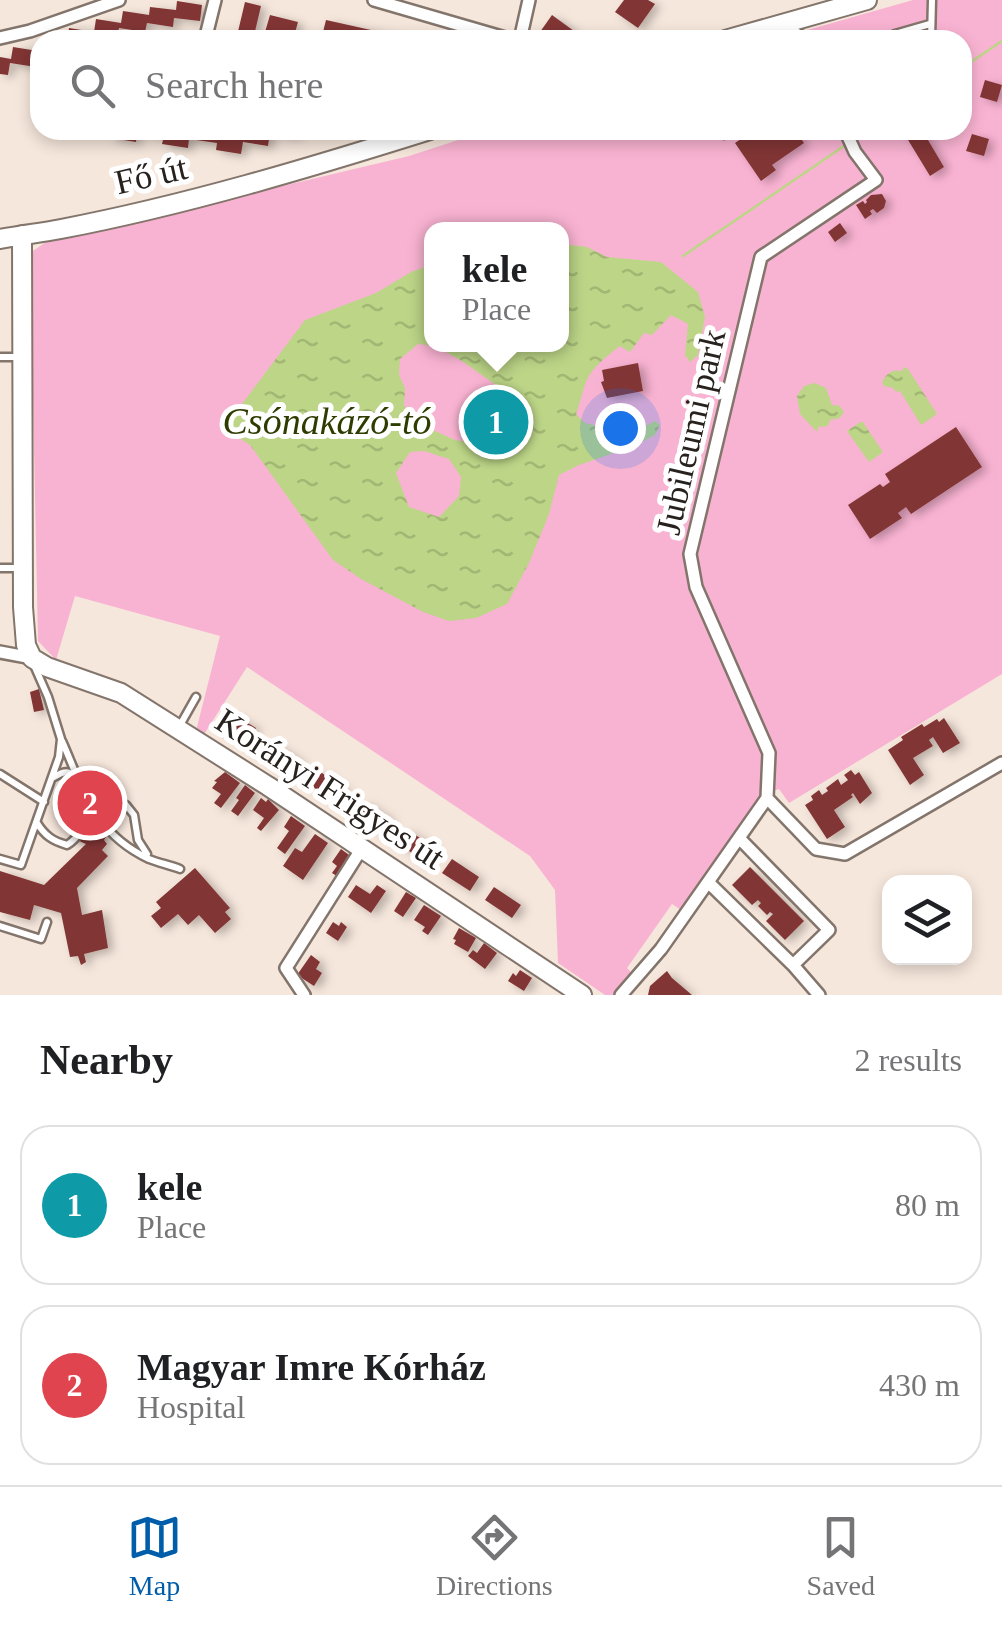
<!DOCTYPE html>
<meta charset="utf-8">
<style>
body{margin:0;font-family:"Times New Roman",serif;background:#f6f6f6;color:#202124}
.controls{position:absolute;right:30px;bottom:30px;display:grid;overflow:hidden;border-radius:20px;box-shadow:0 5px 15px #0003}
.controls button{width:90px;height:90px;display:grid;place-items:center;padding:0;border:0;border-bottom:2px solid #e0e0e0;background:#fff;color:#202124;font:50px sans-serif}
.you{position:absolute;left:620px;top:428px;width:35px;height:35px;margin:-25px;border:8px solid #fff;border-radius:50%;background:#1a73e8;box-shadow:0 0 0 15px #1a73e833}
.badge{display:grid;place-items:center;width:65px;height:65px;border-radius:50%;background:#005daa;color:#fff;font-size:32px;font-weight:700}
.pin{position:absolute;translate:-50% -50%;border:5px solid #fff;box-shadow:0 2px 10px #0006}
.popup{position:absolute;left:424px;top:222px;width:145px;height:130px;box-sizing:border-box;display:grid;place-content:center;border-radius:20px;background:#fff;filter:drop-shadow(0 2px 8px #0005);font-size:32px;white-space:nowrap;color:#757577}
.popup b{font-size:38px;color:#202124}
.popup::after{content:'';position:absolute;left:50%;top:100%;margin-left:-20px;border:20px solid transparent;border-top-color:#fff}
.list{margin:0;padding:0;list-style:none}
h2{display:flex;justify-content:space-between;align-items:center;height:130px;margin:0;padding:0 40px;font-size:42px}
h2 small{font-size:32px;font-weight:400;color:#757577}
.list li{display:grid;grid-template-columns:65px 1fr auto;gap:30px;align-items:center;box-sizing:border-box;height:160px;margin:0 20px 20px;padding:0 20px;border:2px solid #e0e0e0;border-radius:30px}
.list b{display:block;font-size:38px;white-space:nowrap}
.list p{margin:0;font-size:32px;white-space:nowrap;color:#757577}
.list em{font-size:32px;font-style:normal;color:#757577}
.icon{flex:none;width:55px;height:55px;fill:none;stroke:currentColor;stroke-width:2;stroke-linecap:round;stroke-linejoin:round}
.map{position:relative;flex:none;width:1002px;height:995px;overflow:hidden}
.search{position:absolute;background:#fff;box-shadow:0 5px 15px #0003;left:30px;right:30px;top:30px;height:110px;display:flex;align-items:center;gap:25px;box-sizing:border-box;padding:0 35px;border-radius:30px;color:#757577;font-size:38px}
.sheet{height:490px;background:#fff}
nav{display:flex;justify-content:space-around;align-items:center;box-sizing:border-box;height:140px;border-top:2px solid #e0e0e0;background:#fff;font-size:28px;color:#757577}
nav a{display:grid;justify-items:center;gap:5px}
nav .on{color:#005daa}
.map>svg:first-child{display:block}
.green{fill:#f9b3d2;fill-rule:evenodd}
.water{fill:url(#water-ripples);fill-rule:evenodd}
.lines{fill:none;stroke-linecap:round;stroke-linejoin:round}
.stream{stroke:#bcd587;stroke-width:2.5}
.building{fill:#823634;filter:url(#shadow)}
.service-casing{stroke:#83756b;stroke-width:11}
.minor-casing{stroke:#83756b;stroke-width:16}
.secondary-casing{stroke:#83756b;stroke-width:22}
.service{stroke:#fff;stroke-width:6}
.minor{stroke:#fff;stroke-width:11}
.secondary{stroke:#fff;stroke-width:18}
.labels{text-anchor:middle;dominant-baseline:central;stroke-width:10;stroke-linejoin:round;paint-order:stroke}
.street-label{font-size:35px;fill:#27221e;stroke:#fff}
.water-label{font-size:38px;font-style:italic;fill:#2e3c00;stroke:#fff}
</style>
<div class="map">
<svg width="1002" height="995" viewBox="0 0 1002 995">
<defs>
<pattern id="water-ripples" width="26" height="14" patternUnits="userSpaceOnUse" patternTransform="scale(2.5)"><rect width="26" height="14" fill="#bcd587"/><path d="M2 4q2-2 4 0t4 0M15 11q2-2 4 0t4 0" fill="none" stroke="#a2b774"/></pattern>
<filter id="shadow"><feDropShadow dx="5.5" dy="3" stdDeviation="5" flood-color="#0004"/></filter>
</defs>
<rect width="100%" height="100%" fill="#f6e7dc"/>
<!-- green -->
<path class="green" d="M913,0H1002V674L789,803L779,789L760,796L681,910L672,904L627,968L632,973L612,995H605L558,963L555,890L530,856L247,667L203,736L196,731L220,636L75,596L56,660L38,641L30,253L46,242L409,156L489,130H962V40H772ZM431,230H561V344H431Z"/>
<!-- water -->
<path class="water" d="M561,244L587,247L607,257L661,262L698,292L705,317L698,355L690,362L685,355L688,324L671,315L652,335L644,333L630,352L620,346C607,356 592,367 586,382C582,393 580,403 576,414L585,423L630,434L655,421L660,425L655,435L634,446L579,465L559,475L549,514L529,563L507,604L476,618L449,621L423,612L361,579L333,560L250,445L230,432L227,424L305,320L376,293L411,272L431,265V344H561ZM418,344L435,346L462,361L517,400L521,417L506,436L489,445L455,440L415,422L404,405L405,388L399,375L400,359ZM424,451L449,459L461,477L459,496L439,517L409,507L396,473L410,452Z
M904,367L908,369L937,414L921,425L900,391L896,392L893,388L884,386L882,382C887,373 892,369 902,371Z
M815,383L826,388L832,405L840,406L844,412L840,418L830,420L828,426L818,427L817,432L800,414L797,396L804,386Z
M862,421L883,452L869,462L847,431Z"/>
<g class="lines">
<!-- stream -->
<path class="stream" d="M962,68L1002,41
M853,139L867,130
M683,256L847,144"/>
</g>
<!-- building -->
<path class="building" d="M624,0H648L655,4L638,28L615,12Z
M177,1L202,5L200,21L174,18L173,27L147,23L145,32L119,28L117,40L92,36V40H67L69,28L94,32L96,19L121,23L123,11L149,15L150,7L176,10Z
M245,2L261,6L253,40H236Z
M270,15L298,22L293,40L265,32Z
M552,15L574,31L568,40L535,39Z
M326,20L407,38V40H339L322,36Z
M13,47L38,51L36,67L10,63L8,75L0,74V57L11,59Z
M985,80L1002,85L997,102L980,97Z
M112,130H138L136,142L111,138Z
M140,130H217V134L244,138L245,130H297L296,136L270,132L268,146L243,142L241,154L216,150L217,143L189,139L188,148L162,144L164,136L140,132Z
M754,130H795L804,143L772,165L776,170L761,181L735,143Z
M902,130H922L944,167L930,176Z
M972,134L989,139L984,156L966,151Z
M882,194L886,201L884,208L877,213L873,209L870,211L872,214L865,219L856,205L863,201L865,204L867,202L866,200L871,195Z
M840,223L847,233L835,242L828,232Z
M638,363L643,391L607,398L601,382L604,381L602,370Z
M956,427L982,467L911,514L906,507L898,513L902,518L870,539L848,505L880,484L883,487L890,482L885,474Z
M39,689L44,710L34,712L30,692Z
M233,714L256,728L247,743L224,729Z
M944,718L960,743L943,753L933,737L929,740L933,746L913,758L924,775L910,785L888,750L903,740L901,737L922,724L924,727L937,719L939,722Z
M274,743L301,761L292,774L265,757Z
M851,770L855,775L859,772L872,793L860,804L853,793L851,795L853,797L834,810L845,827L827,839L805,805L813,800L811,796L819,790L822,795L828,791L826,788L838,779L841,785L848,780L844,775Z
M319,771L346,789L337,803L310,785Z
M225,772L240,783L221,808L214,803L221,794L212,788L217,782L214,781Z
M245,785L255,793L238,816L231,811L239,800L236,798Z
M261,798L266,802L268,799L279,810L261,831L257,828L264,818L253,810Z
M364,801L391,819L381,833L354,815Z
M291,816L305,826L285,854L277,848L289,831L284,827Z
M77,821L100,829L106,837L104,840L107,844L102,850L108,856L77,888L82,915L102,910L108,948L84,954L86,962L81,965L78,956L70,957L61,913L34,905L30,920L0,912V871L44,885L86,844L70,837Z
M406,829L434,847L424,861L397,843Z
M315,834L328,843L303,880L283,866L295,848L302,852Z
M341,849L353,858L340,878L332,873L337,866L332,862Z
M452,859L479,877L470,891L442,873Z
M750,867L804,921L785,940L766,921L773,914L770,912L767,915L758,906L761,903L758,900L752,905L732,885Z
M195,868L230,908L225,912L231,919L215,933L199,915L188,925L178,914L161,928L151,916L161,908L156,902Z
M356,885L370,894L377,885L386,891L371,913L348,897Z
M494,887L521,905L512,918L485,900Z
M406,892L416,898L403,917L394,911Z
M424,905L441,916L428,935L422,931L425,927L414,920Z
M333,922L339,926L341,922L347,927L338,941L326,933Z
M459,928L476,938L468,952L454,944L456,940L453,939Z
M484,943L497,953L485,969L468,956L473,950L477,953Z
M311,955L320,962L316,969L322,973L314,986L297,975Z
M520,970L532,978L524,991L508,981L513,973L516,976Z
M667,971L672,978L692,995H648L650,986Z"/>
<g class="lines">
<!-- service casing -->
<g class="service-casing">
<path id="service" d="M883,40L895,34L930,24
M931,40L932,0
M721,130L724,135L731,130
M814,130L817,134L822,130
M0,357H19
M0,568H19
M179,727L196,697
M62,741C84,791 94,833 149,859C159,863 170,865 180,869
M0,774L44,802
M54,777C64,771 69,770 78,778
M89,798L92,800L126,805L134,815L138,840L147,854
M37,823C45,836 53,841 67,845C80,837 86,824 90,809
M0,859L21,865L59,757L61,739L48,697L34,665
M0,926L41,939L47,922"/>
</g>
<!-- minor casing -->
<g class="minor-casing">
<path id="minor" d="M374,0L512,40
M780,27L793,32L804,39
M0,38L30,31L119,0
M205,40L215,0
M520,40L529,0
M0,652L32,658
M767,798L816,849L845,854L1002,763
M740,839L829,930L793,965
M709,883L793,965L819,995
M304,995L286,968L362,848
M621,995L661,949L767,798L769,753L696,587L690,554L761,257L876,180L855,152L845,130"/>
</g>
<!-- secondary casing -->
<g class="secondary-casing">
<path id="secondary" d="M725,40L867,0
M22,235L23,607L26,645L32,658L47,667L121,693L268,786L582,995
M0,239C20,235 40,233 61,229C186,205 309,168 430,130"/>
</g>
<!-- service -->
<use href="#service" class="service"/>
<!-- minor -->
<use href="#minor" class="minor"/>
<!-- secondary -->
<use href="#secondary" class="secondary"/>
</g>
<g class="labels">
<!-- street labels -->
<g class="street-label">
<text transform="translate(151 175) rotate(-13)">Fő út</text>
<text transform="translate(691 432) rotate(-77)">Jubileumi park</text>
<text transform="translate(330 789) rotate(33)">Korányi Frigyes út</text>
</g>
<!-- water labels -->
<g class="water-label">
<text x="327" y="421">Csónakázó-tó</text>
</g>
</g>
</svg>
<div class="controls">
<button><svg class="icon" aria-label="layers" viewBox="0 0 24 24"><path d="M12 4l9 5-9 5-9-5zM3 14l9 5 9-5"/></svg></button>
</div>
<div class="you"></div>
<div class="pin badge" style="left:496px;top:422px;background:#0f9aa8">1</div>
<div class="popup"><b>kele</b>Place</div>
<div class="pin badge" style="left:90px;top:803px;background:#e0444e">2</div>
<div class="search"><svg class="icon" aria-label="search" viewBox="0 0 24 24"><circle cx="10" cy="10" r="6"/><path d="M15 15l6 6"/></svg>Search here</div>
</div>
<section class="sheet">
<h2>Nearby<small>2 results</small></h2>
<ul class="list">
<li><span class="badge" style="background:#0f9aa8">1</span><div><b>kele</b><p>Place</p></div><em>80 m</em></li>
<li><span class="badge" style="background:#e0444e">2</span><div><b>Magyar Imre Kórház</b><p>Hospital</p></div><em>430 m</em></li>
</ul>
</section>
<nav>
<a class="on"><svg class="icon" aria-label="map" viewBox="0 0 24 24"><path d="M3 6l6-2 6 2 6-2v14l-6 2-6-2-6 2zM9 4v14M15 6v14"/></svg>Map</a>
<a><svg class="icon" aria-label="directions" viewBox="0 0 24 24"><path d="M12 3l9 9-9 9-9-9zM9 14v-3h6M13 9l2 2-2 2"/></svg>Directions</a>
<a><svg class="icon" aria-label="saved" viewBox="0 0 24 24"><path d="M7 4h10v16l-5-4-5 4z"/></svg>Saved</a>
</nav>
